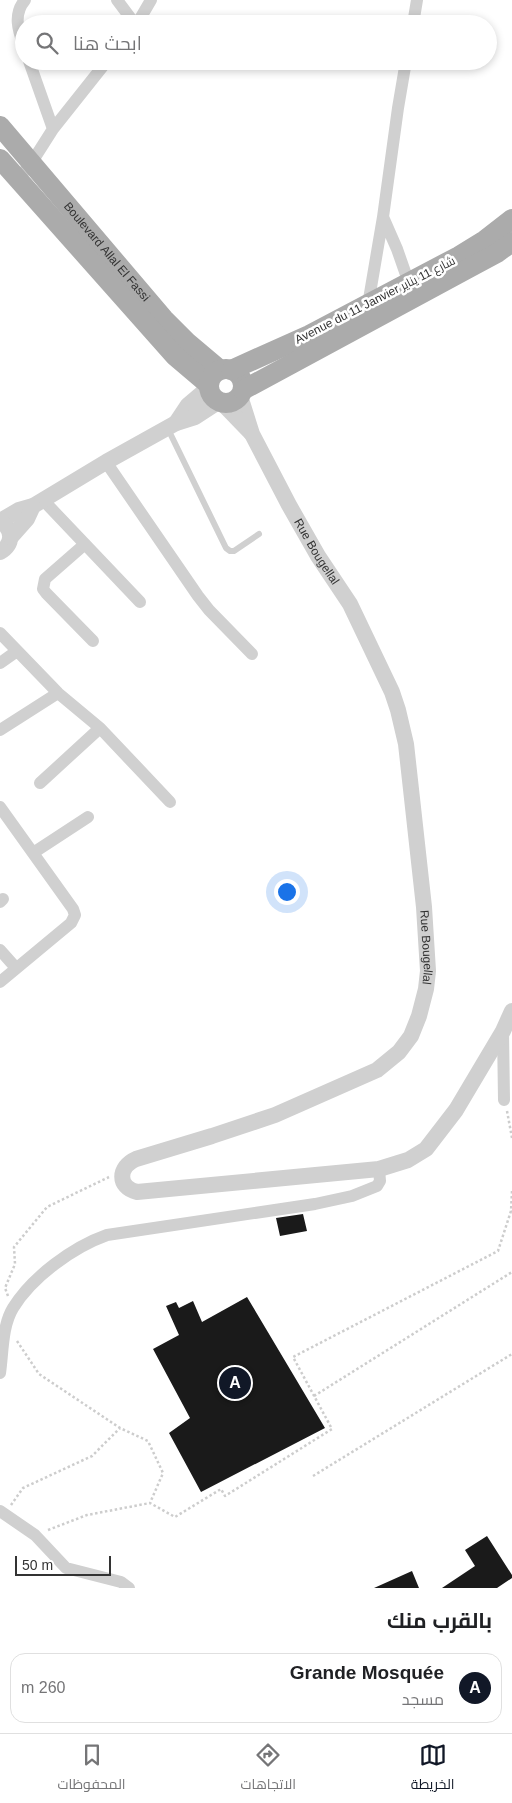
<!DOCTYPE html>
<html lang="ar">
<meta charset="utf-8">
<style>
body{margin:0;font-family:Helvetica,Cairo,sans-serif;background:#f6f6f6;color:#202124;direction:rtl}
.scale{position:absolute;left:15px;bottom:12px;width:96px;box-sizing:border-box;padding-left:5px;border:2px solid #333;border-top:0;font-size:14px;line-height:18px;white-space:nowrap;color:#333;-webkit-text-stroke:4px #fff;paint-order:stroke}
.you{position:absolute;left:286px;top:891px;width:18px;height:18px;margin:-12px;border:4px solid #fff;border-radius:50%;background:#1a73e8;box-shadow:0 0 0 8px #1a73e833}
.badge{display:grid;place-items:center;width:32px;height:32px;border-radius:50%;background:#111827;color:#fff;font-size:16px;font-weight:700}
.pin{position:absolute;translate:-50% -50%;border:2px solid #fff;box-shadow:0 1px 5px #0006}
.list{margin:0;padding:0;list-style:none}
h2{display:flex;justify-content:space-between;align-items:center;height:65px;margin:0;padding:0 20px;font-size:21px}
h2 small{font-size:16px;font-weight:400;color:#757577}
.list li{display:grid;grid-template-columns:32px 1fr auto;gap:15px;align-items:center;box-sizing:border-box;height:70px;margin:0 10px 10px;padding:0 10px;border:1px solid #e0e0e0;border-radius:15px}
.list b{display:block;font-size:19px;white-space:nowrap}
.list p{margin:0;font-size:16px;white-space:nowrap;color:#757577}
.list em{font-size:16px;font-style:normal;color:#757577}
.icon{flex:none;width:28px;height:28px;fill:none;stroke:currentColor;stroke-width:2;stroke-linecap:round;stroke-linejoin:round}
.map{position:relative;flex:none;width:512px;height:1588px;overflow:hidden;direction:ltr}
.search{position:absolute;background:#fff;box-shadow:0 2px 8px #0003;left:15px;right:15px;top:15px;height:55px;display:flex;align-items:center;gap:12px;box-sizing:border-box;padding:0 18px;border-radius:28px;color:#757577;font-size:19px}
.sheet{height:145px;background:#fff}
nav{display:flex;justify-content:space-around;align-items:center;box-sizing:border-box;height:70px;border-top:1px solid #e0e0e0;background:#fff;font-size:14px;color:#757577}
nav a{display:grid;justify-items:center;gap:2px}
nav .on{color:#111827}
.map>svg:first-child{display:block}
.building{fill:#1a1a1a}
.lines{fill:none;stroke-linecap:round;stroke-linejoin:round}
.path{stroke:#cdcdcd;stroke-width:2.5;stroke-dasharray:2.5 2.5;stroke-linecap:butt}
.service{stroke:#d0d0d0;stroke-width:6}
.minor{stroke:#d0d0d0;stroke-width:12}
.tertiary{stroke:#d0d0d0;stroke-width:16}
.primary{stroke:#ababab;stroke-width:20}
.labels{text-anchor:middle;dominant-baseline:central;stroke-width:5;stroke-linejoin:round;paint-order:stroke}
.street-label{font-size:12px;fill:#333;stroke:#fff}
</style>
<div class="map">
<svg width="512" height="1588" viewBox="0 0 512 1588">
<rect width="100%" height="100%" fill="#fff"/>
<!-- building -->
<path class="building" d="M303,1214L307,1231L280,1236L276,1218Z
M247,1297L325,1428L201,1492L169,1433L190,1418L153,1349L179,1335L166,1306L176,1302L179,1308L193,1301L202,1322Z
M487,1536L512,1575V1578L497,1588H442L475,1566L465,1550Z
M412,1571L419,1588H374Z"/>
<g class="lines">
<!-- path -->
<path class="path" d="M507,1111L512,1138
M512,1191L511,1211L512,1212
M8,1296L5,1288L15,1264L14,1247L47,1207L109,1177
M17,1341L39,1374L120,1428L148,1441L163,1473L150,1503
M314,1396L512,1272
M313,1476L512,1354
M11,1505L23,1488L92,1456L120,1428
M48,1530L87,1515L150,1503L175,1517L221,1489L225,1496L332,1429L293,1357L498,1251L511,1211"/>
<!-- service -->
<path class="service" d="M168,429L226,548L230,551H234L259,534"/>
<!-- minor -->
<path class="minor" d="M117,0L135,24
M137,24L151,0
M413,24L417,0
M24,46C18,30 13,14 25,0
M29,61L53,129
M18,179L32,162L53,129L107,61
M383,217L397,249L411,289
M368,305L383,217L398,108L406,61
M106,462L198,596L209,610L252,654
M43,500L140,602
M85,544L45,579L43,589L46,593L93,641
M0,633L58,693L100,728L170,802
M0,663L17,651
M0,730L58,693
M40,783L100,728
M0,807L73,909L75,915L71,923L0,982
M33,853L88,817
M0,902L3,899
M0,950L16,968
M503,1031L504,1100
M0,1373C3,1353 2,1326 13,1308C32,1277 73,1247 107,1235L315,1204L352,1196L377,1186L380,1181L379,1169
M0,1511L35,1535L66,1568L121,1582L129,1588"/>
<!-- tertiary -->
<g class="tertiary">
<path id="s1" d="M240,396L252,434L289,505L318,556L350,604L392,692L398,710L406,744L424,907L428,971L426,989L419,1016L411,1036L399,1052L377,1070L275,1115L212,1136L136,1159C118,1167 117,1187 137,1192L379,1169L408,1160L426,1149L456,1110L503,1031L512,1011"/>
<path d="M223,404L251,433"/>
<path d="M176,423L188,405L208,388"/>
<path d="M0,521L19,510L33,506L106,462L176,423L195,417L218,402"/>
<path d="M0,521C13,529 14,544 0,552"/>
<path d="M11,537L27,519L33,506"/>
</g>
<!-- primary -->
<g class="primary">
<path id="s2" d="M0,126L164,319L188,343L220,370"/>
<path d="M0,159L175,356L208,384"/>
<circle cx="226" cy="386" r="17"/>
<path d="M231,370L309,335L459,256L485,240L512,219"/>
<path d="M243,390L469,268L497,253L512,242"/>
</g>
</g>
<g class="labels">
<!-- street labels -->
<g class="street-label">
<text stroke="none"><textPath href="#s2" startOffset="165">Boulevard Allal El Fassi</textPath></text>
<text transform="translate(375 300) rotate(-27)">Avenue du 11 Janvier شارع 11 يناير</text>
<text stroke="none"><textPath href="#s1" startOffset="174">Rue Bougellal</textPath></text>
<text stroke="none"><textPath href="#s1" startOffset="592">Rue Bougellal</textPath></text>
</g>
</g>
</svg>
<div class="scale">50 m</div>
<div class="you"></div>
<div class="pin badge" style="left:235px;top:1383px">A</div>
<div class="search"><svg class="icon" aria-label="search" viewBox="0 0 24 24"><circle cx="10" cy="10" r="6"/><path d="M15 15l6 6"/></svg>ابحث هنا</div>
</div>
<section class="sheet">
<h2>بالقرب منك<small></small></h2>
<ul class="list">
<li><span class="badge">A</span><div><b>Grande Mosquée</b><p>مسجد</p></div><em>260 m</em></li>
</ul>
</section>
<nav>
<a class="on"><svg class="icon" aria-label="map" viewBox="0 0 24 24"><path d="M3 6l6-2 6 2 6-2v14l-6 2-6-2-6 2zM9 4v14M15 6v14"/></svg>الخريطة</a>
<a><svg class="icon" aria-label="directions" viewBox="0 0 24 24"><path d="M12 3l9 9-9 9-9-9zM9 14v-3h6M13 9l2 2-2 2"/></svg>الاتجاهات</a>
<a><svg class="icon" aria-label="saved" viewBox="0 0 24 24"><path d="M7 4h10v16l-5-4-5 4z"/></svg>المحفوظات</a>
</nav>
